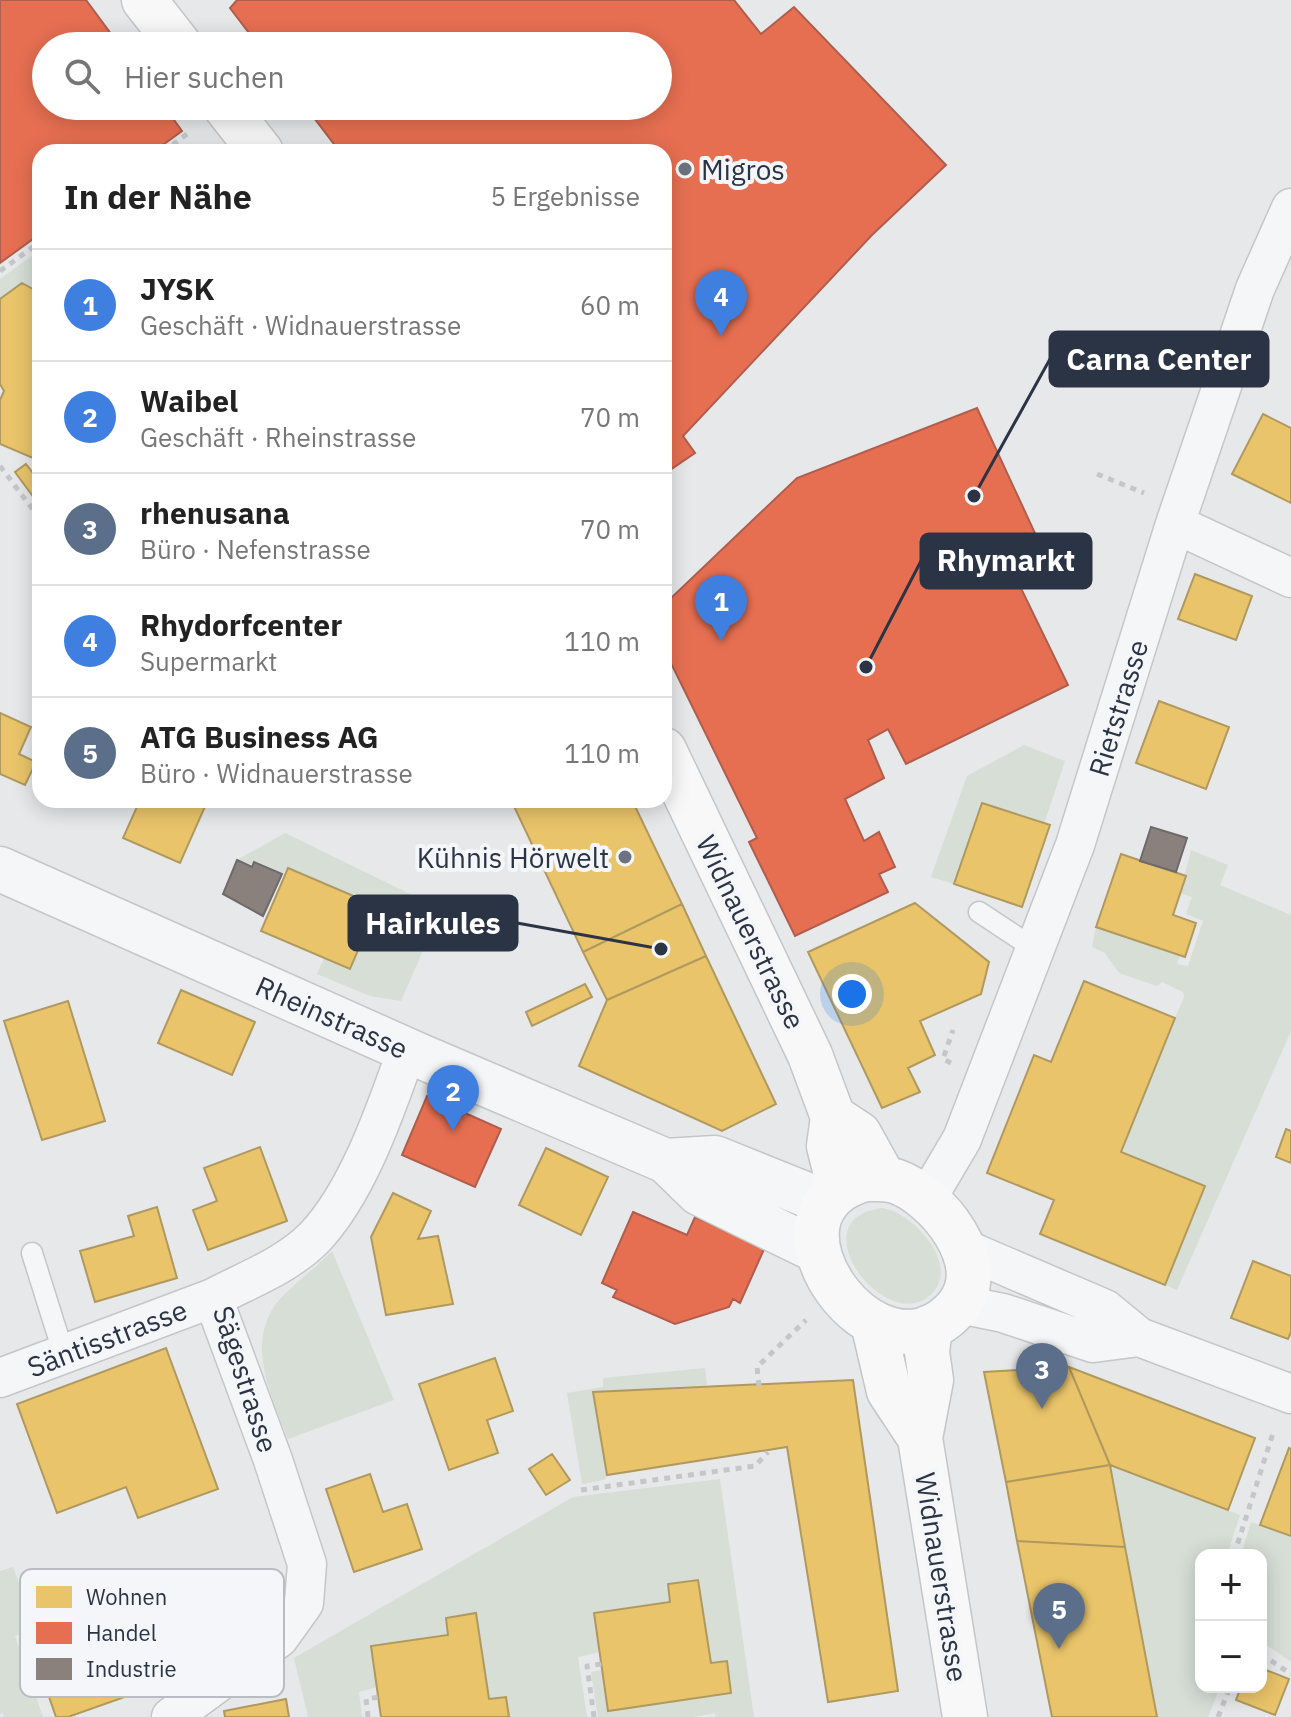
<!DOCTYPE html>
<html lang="de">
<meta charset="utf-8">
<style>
body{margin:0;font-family:"IBM Plex Sans",sans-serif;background:#f6f6f6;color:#222}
.controls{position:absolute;right:24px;bottom:24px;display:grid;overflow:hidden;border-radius:16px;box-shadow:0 4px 20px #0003}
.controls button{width:72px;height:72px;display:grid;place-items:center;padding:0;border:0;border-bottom:2px solid #e0e0e0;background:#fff;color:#222;font:40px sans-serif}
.you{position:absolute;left:852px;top:994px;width:28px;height:28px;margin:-20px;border:6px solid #fff;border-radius:50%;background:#1a73e8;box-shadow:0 0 0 12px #1a73e833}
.badge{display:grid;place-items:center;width:52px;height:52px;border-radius:50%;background:#111827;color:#fff;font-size:26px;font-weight:700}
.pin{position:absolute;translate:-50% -66px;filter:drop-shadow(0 2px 4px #0008)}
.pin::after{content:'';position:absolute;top:42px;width:28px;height:24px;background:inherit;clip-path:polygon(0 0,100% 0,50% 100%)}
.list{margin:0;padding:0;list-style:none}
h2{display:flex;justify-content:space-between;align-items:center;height:104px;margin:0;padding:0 32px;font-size:34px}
h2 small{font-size:26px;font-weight:400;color:#767676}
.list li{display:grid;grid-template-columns:52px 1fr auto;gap:24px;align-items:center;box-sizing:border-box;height:112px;padding:0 32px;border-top:2px solid #e0e0e0}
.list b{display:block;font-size:30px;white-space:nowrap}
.list p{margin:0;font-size:26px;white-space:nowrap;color:#767676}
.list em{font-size:26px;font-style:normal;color:#767676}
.icon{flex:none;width:44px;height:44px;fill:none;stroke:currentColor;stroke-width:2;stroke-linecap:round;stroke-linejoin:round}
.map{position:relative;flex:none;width:1291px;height:1717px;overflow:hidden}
.search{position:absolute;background:#fff;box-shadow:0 4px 20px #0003;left:32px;top:32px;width:640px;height:88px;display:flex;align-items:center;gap:20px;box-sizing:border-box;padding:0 28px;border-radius:44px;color:#767676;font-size:30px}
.panel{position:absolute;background:#fff;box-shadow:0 4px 20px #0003;left:32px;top:144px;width:640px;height:664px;border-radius:24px}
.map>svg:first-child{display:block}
.green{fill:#d6ded6}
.homes{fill:#e9c46a;stroke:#b0995f;stroke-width:2}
.shops{fill:#e76f51;stroke:#af5d4d;stroke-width:2}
.industry{fill:#8a817c;stroke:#6e6a6c;stroke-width:2}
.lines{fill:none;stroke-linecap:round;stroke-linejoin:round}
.service-casing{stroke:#c4c6c8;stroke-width:23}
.minor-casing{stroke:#c4c6c8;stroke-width:41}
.tertiary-casing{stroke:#c4c6c8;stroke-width:47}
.secondary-casing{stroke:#c4c6c8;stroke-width:47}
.path{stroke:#c5c6ca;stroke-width:5;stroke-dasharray:6 6;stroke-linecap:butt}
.service{stroke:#f5f6f7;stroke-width:20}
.minor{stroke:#f5f6f7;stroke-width:38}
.tertiary{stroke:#f5f6f7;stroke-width:44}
.secondary{stroke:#f8f8f8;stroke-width:44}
.poi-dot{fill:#6c737f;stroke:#f4f6f9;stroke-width:3}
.labels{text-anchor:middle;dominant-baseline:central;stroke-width:8;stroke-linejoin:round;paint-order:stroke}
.poi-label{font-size:28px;fill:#2b3445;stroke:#f4f6f9;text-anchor:start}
.street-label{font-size:28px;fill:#2b3445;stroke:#f4f6f9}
.key{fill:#f4f6f9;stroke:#b8bcc3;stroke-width:2}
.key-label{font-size:22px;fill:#2b3445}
.leader{fill:none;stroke:#2b3445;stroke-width:3}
.callout-dot{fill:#2b3445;stroke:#f4f6f9;stroke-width:3}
.callout{fill:#2b3445;stroke:#2b3445;stroke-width:3}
.callout-label{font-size:30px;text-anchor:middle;font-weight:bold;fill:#fff}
</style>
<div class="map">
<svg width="1291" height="1717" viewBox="0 0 1291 1717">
<rect width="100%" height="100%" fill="#e6e8ea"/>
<!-- green -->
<path class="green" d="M40,250V293L0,299V279Z
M1024,745L1065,761L1044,824L982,803L954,884L931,877L967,776Z
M285,833L441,909L401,1001L370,996L317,974L324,958L350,969L376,906L288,868L282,874L237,860Z
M1191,850L1228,865L1220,885L1291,915V1031L1177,1290L1165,1285L1205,1186L1121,1152L1175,1018L1184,997L1183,992L1162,982L1157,986L1119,973L1105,953L1092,947L1096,927L1180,955L1177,964L1188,966L1203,921L1186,914L1192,897L1180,893Z
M882,1208C913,1212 965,1268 928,1297C883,1332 798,1219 882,1208Z
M332,1251L394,1400L288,1439C271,1394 243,1340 281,1298C297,1281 316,1268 332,1251Z
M705,1368L707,1385L593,1392L607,1475L604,1480L582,1484L567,1393L603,1387V1378Z
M1110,1465L1240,1515L1227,1555H1201V1687H1220L1208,1717H1157Z
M720,1479L754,1717H716L715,1713L693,1717H598L591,1672L602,1670L609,1711L731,1693L727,1661L711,1663L698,1580L668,1584L670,1602L594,1613L600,1652L578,1657L587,1717H509L506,1697L489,1699L476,1613L447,1618L448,1635L371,1646L377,1687L359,1692L362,1717H308L294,1658L573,1497Z
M1251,1522L1291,1536V1662L1261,1641V1555H1241Z
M13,1567L36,1628L15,1636L43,1717H4L3,1713L0,1714V1571Z"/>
<!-- homes -->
<path class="homes" d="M22,283L40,293V461L0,444V400L4,391L0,384V299Z
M1263,414L1291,428V503L1232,474Z
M26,464L40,482V506L15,472Z
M1195,574L1252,596L1236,640L1178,619Z
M1159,701L1229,727L1206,789L1136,763Z
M0,713L31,727L19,754L36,762L25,785L0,774Z
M140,800L207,802L180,863L123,838Z
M511,800H632L682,904L583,952Z
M982,803L1050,825L1022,907L954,884Z
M1121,854L1186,876L1173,915L1196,923L1185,957L1096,927Z
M288,868L377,906L350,969L261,931Z
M915,903L989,962L981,994L920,1021L935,1055L908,1068L920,1092L882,1108L808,952Z
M682,904L706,956L607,1000L583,952Z
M706,956L776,1104L722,1131L579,1066L607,1000Z
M1084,981L1175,1018L1121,1152L1205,1186L1165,1285L1040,1234L1054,1200L987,1173L1034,1055L1051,1062Z
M585,984L592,997L532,1026L526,1012Z
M181,990L255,1022L232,1075L158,1043Z
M68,1001L105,1121L42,1140L4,1021Z
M1286,1129L1291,1131V1163L1276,1157Z
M260,1147L287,1221L208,1250L193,1210L217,1201L204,1168Z
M546,1148L608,1177L581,1235L519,1205Z
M393,1193L431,1211L418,1239L438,1236L453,1304L386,1315L371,1237Z
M157,1207L177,1278L95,1302L80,1251L134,1236L128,1216Z
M1253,1261L1291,1276V1332L1288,1339L1231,1318Z
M166,1348L218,1489L138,1518L126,1487L57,1513L17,1404Z
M495,1358L513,1411L487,1420L498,1453L449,1470L419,1384Z
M1069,1367L1110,1465L1006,1482L984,1372Z
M1069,1367L1255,1438L1228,1510L1110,1465Z
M853,1380L898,1691L828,1702L787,1447L607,1475L593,1392Z
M1289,1448L1291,1449V1536L1260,1525Z
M552,1454L570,1480L546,1495L529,1469Z
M1110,1465L1125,1547L1017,1541L1006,1482Z
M370,1474L383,1512L407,1504L422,1549L354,1572L326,1489Z
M1017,1541L1125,1547L1157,1717H1052Z
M698,1580L711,1663L727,1661L731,1693L608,1711L594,1613L670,1602L668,1584Z
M476,1613L489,1699L506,1697L509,1717H381L371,1646L448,1635L446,1618Z
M189,1615L207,1668L68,1717H56L39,1668Z
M1261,1668L1289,1679L1275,1715L1236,1700L1241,1687H1261Z
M286,1699L289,1717H225L224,1711Z"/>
<!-- shops -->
<path class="shops" d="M0,0H86L120,46H46V106H164L182,131L153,152H40V234L0,263Z
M237,0H734L761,34L794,7L946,165L872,235L683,436L695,453L664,474V152H340L305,106H658V46H259L230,8Z
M977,408L1046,557L1015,576L1068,685L906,764L888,729L868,740L884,778L845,799L864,841L879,832L895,867L879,874L888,892L795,936L749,842L757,838L664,649V616L670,599L797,478Z
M427,1096L501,1129L475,1187L402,1155Z
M633,1212L687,1235L695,1217L765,1247L740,1303L733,1299L729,1307L675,1324L613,1297L617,1290L602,1283Z"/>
<!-- industry -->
<path class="industry" d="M1151,827L1187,838L1176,872L1140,861Z
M237,860L252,867L254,862L282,874L263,916L223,894Z"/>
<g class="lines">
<!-- service casing -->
<g class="service-casing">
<path id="service" d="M979,912L1035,949
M32,1253L64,1355"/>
</g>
<!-- minor casing -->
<g class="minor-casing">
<path id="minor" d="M1175,524L1291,578
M926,1200L962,1139L1075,845L1175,524L1255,289L1291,208
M965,1249L1105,1309L1139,1337L1291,1394
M959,1304L1003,1313L1093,1343L1139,1337
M0,1378L213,1298
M171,1717L279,1638L304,1603L307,1564L273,1460L213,1298C247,1280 286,1266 314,1238C358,1192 386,1109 407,1050"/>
</g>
<!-- tertiary casing -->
<g class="tertiary-casing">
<path id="tertiary" d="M0,869L420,1056L666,1161L699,1193L818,1251
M666,1161L715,1158L827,1203"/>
</g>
<!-- secondary casing -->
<g class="secondary-casing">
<path id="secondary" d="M144,0L180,46
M225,106L261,152
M664,750L810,1055L833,1117L829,1146L840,1190
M833,1117L859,1134L884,1179
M865,1179C875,1179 885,1178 895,1181C937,1195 993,1264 957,1307C879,1398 744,1212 865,1179Z
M873,1323L889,1391L920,1438
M930,1327L927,1352L931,1380L920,1438L965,1717"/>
</g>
<!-- path -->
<path class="path" d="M163,152L191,131
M0,271L40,242
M0,466L40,519
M1097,474L1144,493
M951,1063L943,1059L953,1030
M759,1386L757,1367L806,1320
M581,1490L755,1466L768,1452
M1234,1555L1274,1430
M1261,1654L1291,1674
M368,1717L366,1699L379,1697
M594,1717L587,1666L602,1664
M1218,1717L1230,1687"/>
<!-- service -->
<use href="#service" class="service"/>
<!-- minor -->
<use href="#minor" class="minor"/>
<!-- tertiary -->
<use href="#tertiary" class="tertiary"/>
<!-- secondary -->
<use href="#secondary" class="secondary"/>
</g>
<!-- markers -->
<g class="poi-dot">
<circle cx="685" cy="169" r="8"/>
<circle cx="625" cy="857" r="8"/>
</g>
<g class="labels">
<!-- poi labels -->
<g class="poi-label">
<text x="701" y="169">Migros</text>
<text x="609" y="857" text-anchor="end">Kühnis Hörwelt</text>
</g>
<!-- street labels -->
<g class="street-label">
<text transform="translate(1118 708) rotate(-73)">Rietstrasse</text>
<text transform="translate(751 932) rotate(64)">Widnauerstrasse</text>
<text transform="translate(332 1017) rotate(24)">Rheinstrasse</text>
<text transform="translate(107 1338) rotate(-21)">Säntisstrasse</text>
<text transform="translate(246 1379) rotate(72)">Sägestrasse</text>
<text transform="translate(942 1577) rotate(81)">Widnauerstrasse</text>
</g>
</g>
<!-- legend -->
<rect x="20" y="1569" width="264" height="128" rx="12" class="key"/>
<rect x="36" y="1586" width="36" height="22" fill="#e9c46a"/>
<rect x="36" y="1622" width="36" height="22" fill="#e76f51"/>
<rect x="36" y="1658" width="36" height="22" fill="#8a817c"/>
<g class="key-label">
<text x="86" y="1605">Wohnen</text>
<text x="86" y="1641">Handel</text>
<text x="86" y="1677">Industrie</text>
</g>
<!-- callouts -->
<path class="leader" d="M974 496L1050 359M866 667L921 561M661 949L517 923"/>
<g class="callout-dot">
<circle cx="974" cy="496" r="8"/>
<circle cx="866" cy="667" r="8"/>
<circle cx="661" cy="949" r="8"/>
</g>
<g class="callout">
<rect x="1050" y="332" width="218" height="54" rx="8"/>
<rect x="921" y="534" width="170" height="54" rx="8"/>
<rect x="349" y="896" width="168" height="54" rx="8"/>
</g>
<g class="callout-label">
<text x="1159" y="370">Carna Center</text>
<text x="1006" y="571">Rhymarkt</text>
<text x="433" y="934">Hairkules</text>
</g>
</svg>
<div class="controls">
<button>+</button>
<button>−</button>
</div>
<div class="you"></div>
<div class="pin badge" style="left:721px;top:641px;background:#3f7fe0">1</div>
<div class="pin badge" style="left:453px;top:1131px;background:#3f7fe0">2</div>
<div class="pin badge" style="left:1042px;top:1409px;background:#5c6f8a">3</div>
<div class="pin badge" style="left:721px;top:336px;background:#3f7fe0">4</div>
<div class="pin badge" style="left:1059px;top:1649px;background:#5c6f8a">5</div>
<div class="search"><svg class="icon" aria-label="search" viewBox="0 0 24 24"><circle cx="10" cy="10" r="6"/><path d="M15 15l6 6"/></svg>Hier suchen</div>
<section class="panel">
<h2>In der Nähe<small>5 Ergebnisse</small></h2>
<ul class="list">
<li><span class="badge" style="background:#3f7fe0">1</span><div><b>JYSK</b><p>Geschäft · Widnauerstrasse</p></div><em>60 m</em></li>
<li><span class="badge" style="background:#3f7fe0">2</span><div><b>Waibel</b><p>Geschäft · Rheinstrasse</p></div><em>70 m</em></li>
<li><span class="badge" style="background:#5c6f8a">3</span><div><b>rhenusana</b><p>Büro · Nefenstrasse</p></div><em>70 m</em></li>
<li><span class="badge" style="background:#3f7fe0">4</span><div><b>Rhydorfcenter</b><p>Supermarkt</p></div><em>110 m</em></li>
<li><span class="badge" style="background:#5c6f8a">5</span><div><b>ATG Business AG</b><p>Büro · Widnauerstrasse</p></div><em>110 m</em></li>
</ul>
</section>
</div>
